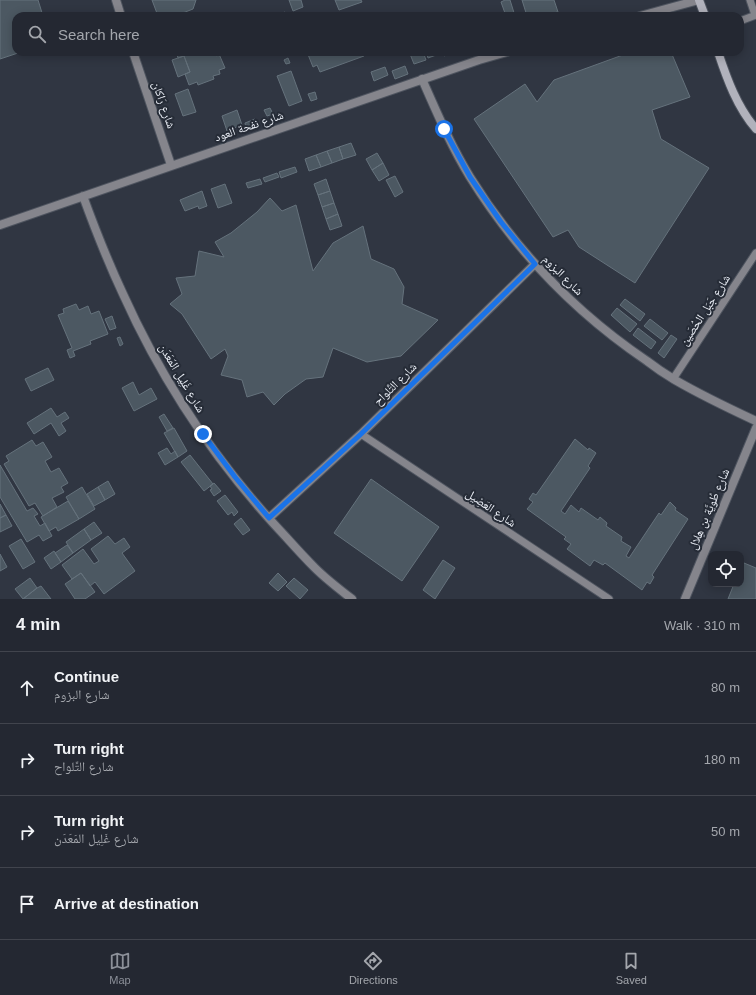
<!DOCTYPE html>
<meta charset="utf-8">
<style>
body{margin:0;font-family:Helvetica,"Noto Naskh Arabic",sans-serif;background:#2c303a;color:#f1f3f6}
.controls{position:absolute;right:12px;bottom:12px;display:grid;overflow:hidden;border-radius:8px;box-shadow:0 2px 10px #0003}
.controls button{width:36px;height:36px;display:grid;place-items:center;padding:0;border:0;border-bottom:1px solid #41444d;background:#242832;color:#f1f3f6;font:20px sans-serif}
.stop{position:absolute;width:12px;height:12px;margin:-9px;border:3px solid #1a73e8;border-radius:50%;background:#fff}
.stop.end{background:#1a73e8;border-color:#fff;box-shadow:0 1px 4px #0008}
.list{margin:0;padding:0;list-style:none}
h2{display:flex;justify-content:space-between;align-items:center;height:52px;margin:0;padding:0 16px;font-size:17px}
h2 small{font-size:13px;font-weight:400;color:#a3a6ac}
.list li{display:grid;grid-template-columns:26px 1fr auto;gap:12px;align-items:center;box-sizing:border-box;height:72px;padding:0 16px;border-top:1px solid #41444d}
.list b{display:block;font-size:15px;white-space:nowrap}
.list p{margin:0;font-size:13px;white-space:nowrap;color:#a3a6ac}
.list em{font-size:13px;font-style:normal;color:#a3a6ac}
.icon{flex:none;width:22px;height:22px;fill:none;stroke:currentColor;stroke-width:2;stroke-linecap:round;stroke-linejoin:round}
.map{position:relative;flex:none;width:756px;height:599px;overflow:hidden}
.search{position:absolute;background:#242832;box-shadow:0 2px 10px #0003;left:12px;right:12px;top:12px;height:44px;display:flex;align-items:center;gap:10px;box-sizing:border-box;padding:0 14px;border-radius:12px;color:#a3a6ac;font-size:15px}
.sheet{height:340px;background:#242832}
nav{display:flex;justify-content:space-around;align-items:center;box-sizing:border-box;height:56px;border-top:1px solid #41444d;background:#242832;font-size:11px;color:#a3a6ac}
nav a{display:grid;justify-items:center;gap:2px}
nav .on{color:#8c9099}
.map>svg:first-child{display:block}
.building{fill:#4c5862;stroke:#65727c}
.lines{fill:none;stroke-linecap:round;stroke-linejoin:round}
.lane-casing{stroke:#4e545f;stroke-width:9}
.street-casing{stroke:#4e545f;stroke-width:10}
.secondary-casing{stroke:#4e545f;stroke-width:10}
.lane{stroke:#85858c;stroke-width:7}
.street{stroke:#85858c;stroke-width:8}
.secondary{stroke:#b1b2bc;stroke-width:8}
.route{stroke:#1a73e8;stroke-width:5}
.labels{text-anchor:middle;dominant-baseline:central;stroke-width:4;stroke-linejoin:round;paint-order:stroke}
.street-label{font-size:12px;fill:#ecf0f8;stroke:#262c37}
</style>
<div class="map">
<svg width="756" height="599" viewBox="0 0 756 599">
<rect width="100%" height="100%" fill="#303642"/>
<!-- building -->
<path class="building" d="M0,0H38L43,16H16V52H21L0,59Z
M152,0H196L193,9L175,16H158Z
M289,0H301L303,7L293,11Z
M335,0H361L362,2L339,10Z
M505,0H510L515,16H506L501,2Z
M522,0H554L558,12L546,16H527Z
M285,12L286,16H279L278,15Z
M557,12L558,16H546Z
M176,52H215L216,56L219,54L225,68L219,70L220,74L213,76L214,79L198,85L197,82L189,85L185,74L190,72L184,56L178,58Z
M307,52H363L364,56L320,72L317,65L313,67Z
M417,52H423L426,60L414,64L410,54Z
M426,52H439V54L428,58Z
M442,52H449L450,53L444,56Z
M631,52H671L690,97L652,110L661,139L709,168L635,283L579,247L568,230L553,237L474,119L525,84L537,102L554,80Z
M184,56L190,72L178,77L172,60Z
M288,58L290,63L286,64L284,60Z
M405,66L408,74L395,79L392,71Z
M385,67L388,75L374,81L371,72Z
M291,71L302,101L289,106L277,76Z
M188,89L196,112L183,116L175,94Z
M315,92L317,99L311,101L308,94Z
M270,108L273,114L267,116L264,110Z
M237,110L242,125L227,131L222,116Z
M255,119L256,124L246,128L245,123Z
M351,143L356,155L343,159L339,147Z
M339,147L343,159L332,163L327,151Z
M327,151L332,163L321,167L316,155Z
M377,153L383,163L372,170L366,159Z
M316,155L321,167L309,171L305,159Z
M383,163L389,175L379,181L372,170Z
M295,167L297,172L281,178L279,172Z
M277,173L279,177L265,182L263,178Z
M395,176L403,192L395,197L386,180Z
M260,179L262,184L248,188L246,183Z
M326,179L330,191L318,195L314,184Z
M225,184L232,203L218,208L211,189Z
M202,191L207,206L199,209L198,206L185,211L180,200Z
M330,191L334,203L322,207L318,195Z
M270,198L282,211L296,205L313,271L333,243L363,226L371,259L394,269L404,287L402,304L438,320L401,356L367,362L333,348L323,377L306,379L285,394L274,405L263,392L247,397L242,380L221,375L228,356L225,349L211,359L182,314L170,304L182,294L176,278L195,276L199,251L224,257L215,242L231,233L257,212Z
M334,203L338,214L326,219L322,207Z
M338,214L342,226L330,230L326,219Z
M625,299L645,314L640,321L620,305Z
M76,304L79,310L88,306L91,314L99,311L108,334L90,341L91,344L73,351L75,356L70,358L67,350L72,348L58,315L64,313L63,309Z
M617,308L637,324L630,332L611,315Z
M112,316L116,328L110,330L105,319Z
M650,319L668,333L662,340L644,326Z
M638,328L656,342L651,349L633,335Z
M671,335L677,339L664,358L658,353Z
M120,337L123,344L120,346L117,338Z
M48,368L54,380L31,391L25,379Z
M133,382L139,395L151,388L157,399L134,411L122,388Z
M51,408L57,417L65,412L69,418L61,423L66,431L59,436L51,423L34,434L27,423Z
M164,414L173,428L167,431L159,417Z
M174,428L187,451L178,457L164,433Z
M575,439L588,450L589,448L596,453L588,466L590,468L561,511L565,514L571,505L579,512L581,508L598,520L600,517L607,523L606,526L622,537L621,541L631,547L626,556L629,558L659,513L661,515L670,502L676,508L675,510L688,519L652,575L654,577L650,584L647,582L642,590L605,563L603,565L594,560L590,566L567,549L571,544L564,539L566,537L527,509L533,502L529,499L533,493L536,495Z
M32,440L36,446L43,442L52,457L45,461L51,472L59,468L68,483L61,487L64,492L52,498L57,507L43,516L35,503L29,506L4,464L9,461L6,456Z
M167,448L171,454L175,451L178,457L165,465L158,453Z
M190,455L213,484L204,491L181,462Z
M0,465L27,511L33,508L38,514L34,516L40,526L45,523L52,536L43,541L39,535L27,542L0,497Z
M371,479L439,527L402,581L334,533Z
M108,481L115,494L105,500L98,487Z
M214,483L221,491L214,496L210,490L212,489L210,486Z
M82,487L95,509L79,519L66,497Z
M98,487L105,500L94,506L87,494Z
M225,495L238,512L234,516L232,512L228,515L217,501Z
M68,501L79,519L58,531L56,527L49,531L41,517Z
M0,504L6,515L0,518Z
M6,515L12,526L0,532V518Z
M241,518L250,530L243,535L234,524Z
M94,522L102,533L91,540L84,529Z
M84,529L91,540L73,553L66,542Z
M108,536L115,544L124,538L130,547L122,553L135,571L104,594L95,582L90,586L81,573L72,579L62,565L83,549L94,564L99,561L91,549Z
M21,539L35,562L23,569L9,546Z
M67,545L73,553L61,562L55,553Z
M54,551L61,562L51,569L44,558Z
M0,554L7,567L0,571Z
M443,560L455,568L435,599L423,590Z
M744,563L756,568V599H728L734,584H741V569Z
M81,573L95,592L85,599H75L65,584Z
M278,573L287,582L278,591L269,583Z
M30,578L37,588L23,599L15,589Z
M294,578L308,590L300,599L286,586Z
M41,586L51,599H23L37,588Z"/>
<g class="lines">
<!-- lane casing -->
<g class="lane-casing">
<path id="lane" d="M750,0L755,15
M740,21L756,15
M673,379L756,253
M361,434L609,599"/>
</g>
<!-- street casing -->
<g class="street-casing">
<path id="street" d="M116,0L121,16
M640,16L699,0
M133,52L171,165
M422,79C437,113 451,146 470,177C516,251 576,313 647,361C656,368 665,374 675,380C701,395 728,408 756,421
M83,196C95,229 108,262 123,294C163,383 219,466 286,537C295,547 305,558 315,568C326,579 339,589 352,599
M0,225L479,60L507,52
M269,518L361,434L535,264
M685,599L756,428"/>
</g>
<!-- secondary casing -->
<g class="secondary-casing">
<path id="secondary" d="M699,0L705,16
M718,52C727,79 737,107 756,129"/>
</g>
<!-- lane -->
<use href="#lane" class="lane"/>
<!-- street -->
<use href="#street" class="street"/>
<!-- secondary -->
<use href="#secondary" class="secondary"/>
</g>
<g class="lines">
<!-- route -->
<path class="route" d="M203,434L235,477L269,518L361,434L535,264L501,222L470,177L444,129"/>
</g>
<g class="labels">
<!-- street labels -->
<g class="street-label">
<text transform="translate(164 105) rotate(71)">شارع رَاكان</text>
<text transform="translate(249 126) rotate(-19)">شارع نفحة العود</text>
<text transform="translate(563 275) rotate(45)">شارع البزوم</text>
<text transform="translate(705 310) rotate(-57)">شارع جَبَل الحُصَين</text>
<text transform="translate(182 378) rotate(59)">شارع غَلِيل المَعَدَن</text>
<text transform="translate(395 384) rotate(-45)">شارع التِّلواح</text>
<text transform="translate(491 508) rotate(34)">شارع العَضِيل</text>
<text transform="translate(709 509) rotate(-67)">شارع طُويَّة بن هِلال</text>
</g>
</g>
</svg>
<div class="controls">
<button><svg class="icon" aria-label="locate" viewBox="0 0 24 24"><circle cx="12" cy="12" r="6"/><path d="M12 2v4M12 18v4M2 12h4M18 12h4"/></svg></button>
</div>
<div class="stop" style="left:444px;top:129px"></div>
<div class="stop end" style="left:203px;top:434px"></div>
<div class="search"><svg class="icon" aria-label="search" viewBox="0 0 24 24"><circle cx="10" cy="10" r="6"/><path d="M15 15l6 6"/></svg>Search here</div>
</div>
<section class="sheet">
<h2>4 min<small>Walk · 310 m</small></h2>
<ul class="list">
<li><svg class="icon" aria-label="ahead" viewBox="0 0 24 24"><path d="M12 20V5M6 11l6-6 6 6"/></svg><div><b>Continue</b><p>شارع البزوم</p></div><em>80 m</em></li>
<li><svg class="icon" aria-label="right" viewBox="0 0 24 24"><path d="M7 20v-9h11M14 6l5 5-5 5"/></svg><div><b>Turn right</b><p>شارع التِّلواح</p></div><em>180 m</em></li>
<li><svg class="icon" aria-label="right" viewBox="0 0 24 24"><path d="M7 20v-9h11M14 6l5 5-5 5"/></svg><div><b>Turn right</b><p>شارع غَلِيل المَعَدَن</p></div><em>50 m</em></li>
<li><svg class="icon" aria-label="arrive" viewBox="0 0 24 24"><path d="M6 21V4h12l-3 4 3 4H6"/></svg><div><b>Arrive at destination</b></div></li>
</ul>
</section>
<nav>
<a class="on"><svg class="icon" aria-label="map" viewBox="0 0 24 24"><path d="M3 6l6-2 6 2 6-2v14l-6 2-6-2-6 2zM9 4v14M15 6v14"/></svg>Map</a>
<a><svg class="icon" aria-label="directions" viewBox="0 0 24 24"><path d="M12 3l9 9-9 9-9-9zM9 14v-3h6M13 9l2 2-2 2"/></svg>Directions</a>
<a><svg class="icon" aria-label="saved" viewBox="0 0 24 24"><path d="M7 4h10v16l-5-4-5 4z"/></svg>Saved</a>
</nav>
